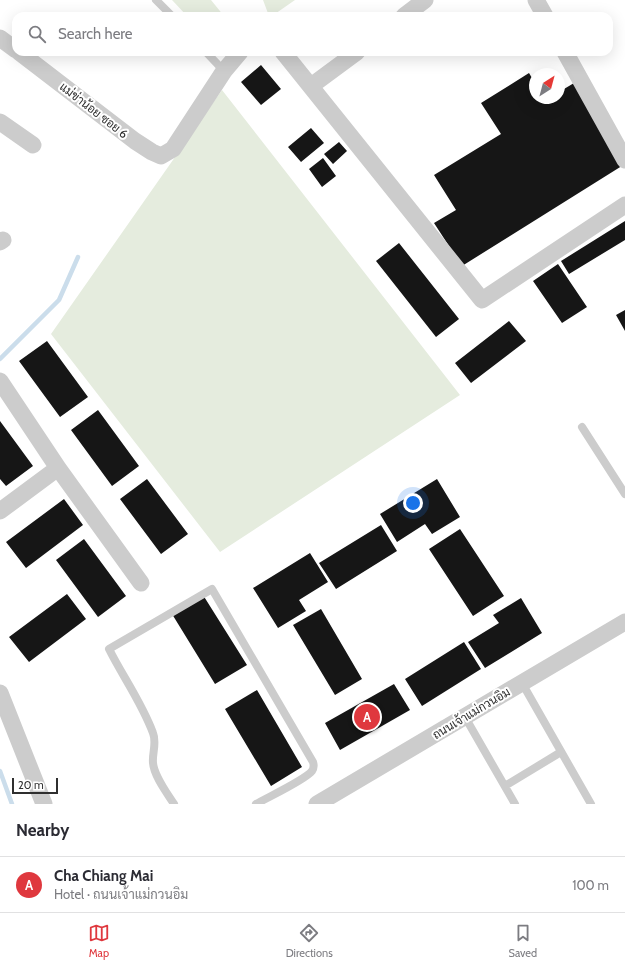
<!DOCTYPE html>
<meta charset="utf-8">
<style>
body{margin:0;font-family:Cabin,Sarabun,sans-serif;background:#f2f2f3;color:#2b2b33}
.compass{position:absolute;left:529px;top:68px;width:36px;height:36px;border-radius:50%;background:#fff;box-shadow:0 4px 16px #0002;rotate:36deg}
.scale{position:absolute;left:12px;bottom:10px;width:46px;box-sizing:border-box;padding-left:4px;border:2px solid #2f2f2f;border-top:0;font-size:11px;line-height:14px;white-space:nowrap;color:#2f2f2f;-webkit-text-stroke:3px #fff;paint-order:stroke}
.you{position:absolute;left:413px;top:503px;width:14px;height:14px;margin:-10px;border:3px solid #fff;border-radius:50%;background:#1a73e8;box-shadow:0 0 0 6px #1a73e833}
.badge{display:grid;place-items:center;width:26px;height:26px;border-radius:50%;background:#df383e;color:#fff;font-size:13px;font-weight:700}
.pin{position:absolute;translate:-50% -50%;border:2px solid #fff;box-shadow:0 1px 4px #0006}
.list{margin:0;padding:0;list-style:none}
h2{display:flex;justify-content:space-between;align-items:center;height:52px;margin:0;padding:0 16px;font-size:17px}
h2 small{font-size:13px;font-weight:400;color:#7c7c81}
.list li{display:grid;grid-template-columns:26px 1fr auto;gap:12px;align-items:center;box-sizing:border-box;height:56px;padding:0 16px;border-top:1px solid #e1e1e2}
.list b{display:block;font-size:15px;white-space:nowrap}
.list p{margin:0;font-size:13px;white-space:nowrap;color:#7c7c81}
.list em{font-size:13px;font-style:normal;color:#7c7c81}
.icon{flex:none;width:22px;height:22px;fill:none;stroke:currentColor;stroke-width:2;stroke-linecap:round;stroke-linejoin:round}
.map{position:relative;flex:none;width:625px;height:804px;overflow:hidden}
.search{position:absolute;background:#fff;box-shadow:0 4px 16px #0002;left:12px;right:12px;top:12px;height:44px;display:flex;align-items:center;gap:10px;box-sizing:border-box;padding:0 14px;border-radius:12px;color:#7c7c81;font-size:15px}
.sheet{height:108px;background:#fff}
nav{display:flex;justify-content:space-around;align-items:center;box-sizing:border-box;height:56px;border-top:1px solid #e1e1e2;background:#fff;font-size:11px;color:#7c7c81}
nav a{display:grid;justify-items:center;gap:2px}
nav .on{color:#df383e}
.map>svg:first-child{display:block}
.green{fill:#e5ecde}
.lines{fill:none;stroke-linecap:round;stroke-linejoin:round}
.stream{stroke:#cbddeb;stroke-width:4.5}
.building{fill:#161616}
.service{stroke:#ccc;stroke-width:8}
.minor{stroke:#ccc;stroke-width:17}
.labels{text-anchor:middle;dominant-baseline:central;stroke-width:4;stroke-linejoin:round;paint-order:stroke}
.street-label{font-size:12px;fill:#2f2f2f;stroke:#fff}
</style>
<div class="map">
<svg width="625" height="804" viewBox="0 0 625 804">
<rect width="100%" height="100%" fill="#fff"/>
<!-- green -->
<path class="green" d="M172,0H211L224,16H187Z
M263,0H295L272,16H269Z
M222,90L460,395L220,552L51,334Z"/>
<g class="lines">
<!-- stream -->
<path class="stream" d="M0,359L59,300L78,257
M0,771L12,804"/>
</g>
<!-- building -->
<path class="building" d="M261,65L281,89L261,105L241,82Z
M529,73L535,83V98H559V92L574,83L625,164L462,266L434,223L456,210L434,175L501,134L481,103Z
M311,128L324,143L301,162L288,147Z
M339,142L347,151L333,164L324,154Z
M323,158L336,176L322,187L309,169Z
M625,221V240L569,274L561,261Z
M399,243L459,319L436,337L376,261Z
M558,264L587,307L562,323L533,281Z
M625,310V331L616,315Z
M509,321L526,341L471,383L455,363Z
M47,341L88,397L60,417L19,361Z
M98,410L139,466L112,486L71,430Z
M0,421L33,466L6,486L0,479Z
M147,479L188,534L161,554L120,499Z
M437,479L460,517L432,534L425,524L397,542L380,514Z
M64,499L83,525L26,568L6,542Z
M381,525L397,551L336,589L319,563Z
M460,529L504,596L473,616L429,549Z
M84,539L126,596L98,617L56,560Z
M310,553L328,582L299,600L306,611L278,628L253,588Z
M67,594L86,619L29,662L9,637Z
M203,595L247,665L215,684L172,614Z
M521,598L542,633L485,668L468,642L499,623L493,615Z
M321,609L362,679L335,695L293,625Z
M464,642L481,669L422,706L405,679Z
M394,684L410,710L340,750L325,723Z
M257,690L302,767L271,786L225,709Z"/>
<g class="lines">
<!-- service -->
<path class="service" d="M156,0L172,16
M206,52L224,71
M582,427L625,494
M522,683L591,804
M465,717L515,804
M505,786L561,752
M174,804C167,793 154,776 153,763C152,753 157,743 153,733C142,703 123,677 109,649L212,589L313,762C314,765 314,768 312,771C305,780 268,797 256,804"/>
<!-- minor -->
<path class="minor" d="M536,0L545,16
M404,16L425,0
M0,38L16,50
M19,52L135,141L152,152L161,156L173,149L224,71L240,52
M283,52L482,300L625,205
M565,52L625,160
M311,86L357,52
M0,122L33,145
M0,242L3,240
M0,381L58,468L141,583
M0,511L58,468
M0,693L44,804
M317,804L625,622"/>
</g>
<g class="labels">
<!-- street labels -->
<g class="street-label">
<text transform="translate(94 110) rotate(38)">แม่ข่าน้อย ซอย 6</text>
<text transform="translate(471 713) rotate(-31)">ถนนเจ้าแม่กวนอิม</text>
</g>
</g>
</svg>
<svg class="compass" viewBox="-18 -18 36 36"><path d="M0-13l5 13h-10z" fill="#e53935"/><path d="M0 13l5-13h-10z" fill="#7c7c81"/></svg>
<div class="scale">20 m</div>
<div class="you"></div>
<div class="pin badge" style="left:367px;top:717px">A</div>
<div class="search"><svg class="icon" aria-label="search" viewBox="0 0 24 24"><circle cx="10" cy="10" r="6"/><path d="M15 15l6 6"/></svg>Search here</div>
</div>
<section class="sheet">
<h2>Nearby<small></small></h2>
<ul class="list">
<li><span class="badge">A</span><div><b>Cha Chiang Mai</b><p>Hotel · ถนนเจ้าแม่กวนอิม</p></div><em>100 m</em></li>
</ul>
</section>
<nav>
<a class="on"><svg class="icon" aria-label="map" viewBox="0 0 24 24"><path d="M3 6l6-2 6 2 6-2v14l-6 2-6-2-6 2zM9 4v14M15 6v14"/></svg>Map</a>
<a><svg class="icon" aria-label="directions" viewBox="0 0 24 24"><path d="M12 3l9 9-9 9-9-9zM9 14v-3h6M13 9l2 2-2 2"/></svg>Directions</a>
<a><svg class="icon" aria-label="saved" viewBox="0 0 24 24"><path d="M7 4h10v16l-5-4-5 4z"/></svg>Saved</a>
</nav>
